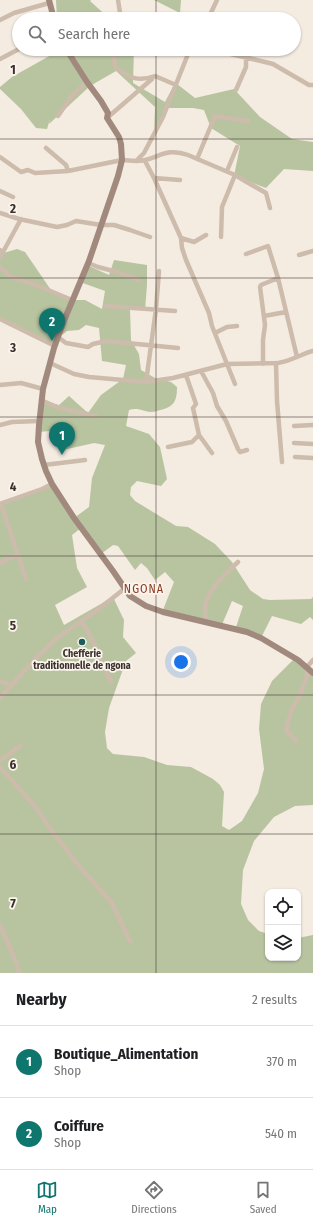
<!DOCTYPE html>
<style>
body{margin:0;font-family:"Fira Sans Condensed",sans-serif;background:#f6f6f6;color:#202124}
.controls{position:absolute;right:12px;bottom:12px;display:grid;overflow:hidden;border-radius:8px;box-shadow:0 1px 3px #0004}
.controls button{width:36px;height:36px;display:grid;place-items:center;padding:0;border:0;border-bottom:1px solid #e0e0e0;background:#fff;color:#202124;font:20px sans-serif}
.you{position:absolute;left:181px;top:662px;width:14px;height:14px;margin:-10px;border:3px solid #fff;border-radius:50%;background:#1a73e8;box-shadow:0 0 0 6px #1a73e833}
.badge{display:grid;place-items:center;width:26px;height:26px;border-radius:50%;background:#0f766e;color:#fff;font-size:13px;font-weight:700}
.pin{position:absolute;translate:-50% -33px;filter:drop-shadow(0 1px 2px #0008)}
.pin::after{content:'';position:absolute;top:21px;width:14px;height:12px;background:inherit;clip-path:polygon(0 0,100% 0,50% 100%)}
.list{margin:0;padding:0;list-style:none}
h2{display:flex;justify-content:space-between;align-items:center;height:52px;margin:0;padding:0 16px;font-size:17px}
h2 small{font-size:13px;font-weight:400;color:#757577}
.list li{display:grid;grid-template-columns:26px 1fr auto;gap:12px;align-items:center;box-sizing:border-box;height:72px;padding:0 16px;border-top:1px solid #e0e0e0}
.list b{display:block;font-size:15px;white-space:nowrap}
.list p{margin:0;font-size:13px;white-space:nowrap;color:#757577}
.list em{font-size:13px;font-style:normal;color:#757577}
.icon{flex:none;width:22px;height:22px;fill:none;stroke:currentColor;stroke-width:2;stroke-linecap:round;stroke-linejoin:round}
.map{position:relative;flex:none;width:313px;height:973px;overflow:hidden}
.search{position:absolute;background:#fff;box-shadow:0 1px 3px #0004;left:12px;right:12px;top:12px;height:44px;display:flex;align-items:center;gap:10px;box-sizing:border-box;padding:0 14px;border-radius:22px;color:#757577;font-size:15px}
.sheet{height:196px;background:#fff}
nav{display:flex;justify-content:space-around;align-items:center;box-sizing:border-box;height:56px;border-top:1px solid #e0e0e0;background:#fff;font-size:11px;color:#757577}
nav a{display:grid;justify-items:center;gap:2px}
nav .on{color:#0f766e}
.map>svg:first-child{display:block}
.green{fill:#b8c4a0}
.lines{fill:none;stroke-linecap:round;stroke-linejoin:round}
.street{stroke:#cdbbac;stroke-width:4.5}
.secondary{stroke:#a18a7d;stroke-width:6}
.grid{fill:none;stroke:#3b302b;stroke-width:1;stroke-opacity:0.55}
.poi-dot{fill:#1f5a5e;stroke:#fbf5ee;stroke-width:1.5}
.labels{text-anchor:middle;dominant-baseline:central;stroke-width:3.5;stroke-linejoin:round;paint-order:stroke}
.poi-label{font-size:10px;font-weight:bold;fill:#3b302b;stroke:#fbf5ee}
.quarter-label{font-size:12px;letter-spacing:1px;fill:#8c3b22;stroke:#fbf5ee}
.grid-label{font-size:13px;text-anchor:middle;font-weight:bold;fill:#3b302b;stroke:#fbf5ee;stroke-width:3.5;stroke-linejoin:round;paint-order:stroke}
</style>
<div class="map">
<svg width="313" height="973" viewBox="0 0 313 973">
<rect width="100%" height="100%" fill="#f4ebe1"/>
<!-- green -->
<path class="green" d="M56,0H91L90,1L110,19H57Z
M154,0H181L180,13Z
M49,49H134L133,83L165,102L187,60L177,84L195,98L234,89L260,117L292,139L313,142V171L284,169L266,188L234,176L240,146L211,128L204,110L193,108H167L154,134L155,107L116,71L90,86L49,124L50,119L47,129L36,128L21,109L0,89V87L12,77L51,55Z
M17,249L25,252L51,290L72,300H85L102,309L105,291L80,282L87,265L109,275L114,260L147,265V285L145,310L130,309L131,340L139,354L141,370L155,378L171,382L177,387C177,401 174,407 160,410C157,411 154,412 151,412C141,411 139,407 129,410L126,426L149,434L160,447L167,479L161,486L137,481L131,487L130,495L135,501L176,526L188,527L215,544L232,562L250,590L263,599L270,600L311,599L313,597V620L310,617L301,624L272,616L261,638L235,630L243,606L232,601L221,627L163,610L174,582L165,572L155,580L147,568L141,563L135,570L118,546L113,545L101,554L81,528L72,535L77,568L87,587L55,605L64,625L113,597L124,620L123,637L136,653L126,661L109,708L105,732L107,748L113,754L144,757L167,765L191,767L213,779L220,785L224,792L222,826L229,830L242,821L258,793L264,769L259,729L261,704L272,681L297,656L313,672V805L295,806L274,817L254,841L243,870L241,904L248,920L259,931L268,934V958H298V938L313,935V973H0V504L52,484L74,518L89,507L92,478L105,445L94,443L63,450L61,430L39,432L41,400L59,405L69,396L88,413L101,395L123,379L126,365L102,361L99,328L86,325L79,330L67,331L58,338L54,348L15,324L0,319V254Z"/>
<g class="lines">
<!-- street -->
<path class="street" d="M118,0L121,19
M208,19L217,0
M0,20L14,13L49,3
M113,49L115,66L117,69C130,78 139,82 155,76L176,85
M188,54L200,49L222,52L261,61L273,64L309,85H313
M0,59L19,49
M236,90L246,67V58
M58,116L71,97L87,82
M107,118L152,79
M46,148L66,165L68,171
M0,157L21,172L28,170L35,173L68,171L122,160L136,161L144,153L163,117L190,49
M197,159L215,116L248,121
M136,161C157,161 164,146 188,155L235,175L245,181L266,193L270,208
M145,161L154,178L181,238L194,242L206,235
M227,171L237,147
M154,178L180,180
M0,191L13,197
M0,213L19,219L57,227L67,225L76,221L101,225H114L130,230L150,237
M221,237L222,207L235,175
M181,238L182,248L186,260L209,313L212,326L227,364L278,363C291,361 301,354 313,351
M0,250L3,252L0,258
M3,252L21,219
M246,254L268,246L278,278L297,357
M299,255L313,251
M88,263L98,267L117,272L139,280
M0,267L11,277L36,285L72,300
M106,306L175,311
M264,316L286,312
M0,319L55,346
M215,333L227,327L237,326
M58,337L66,343L88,347L93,344L106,341L178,348
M50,363L74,374L89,377L146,382L173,378L227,364L235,384
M276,363L277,401L282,462
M263,364V340L265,325L260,287L261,285L278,278
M201,371L213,393L217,406L226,421L238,449L240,452L247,450
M186,375L196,404L193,408L199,435L212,453
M146,382L156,309L159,271
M0,385L21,383L43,389
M41,400L59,408L96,416
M0,425L12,422L39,421
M294,426L313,425
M294,443L313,444
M168,447L192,442L199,435
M295,457L313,458
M44,465L85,460
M0,504L42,489L52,484
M1,504L26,579
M0,563L18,554
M81,621L91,637L111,682
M208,623C196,598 222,577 238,562
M0,681L11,685
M0,698L34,660L57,638L100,608L124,589
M296,741L286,730L291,711L300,695L307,676V667L313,660
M0,761L21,745
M0,767L34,805L52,831L78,865L112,903L130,941
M0,925L16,962L19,973"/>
<!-- secondary -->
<path class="secondary" d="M49,0L54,19
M66,49L87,82L101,101L108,113L107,118L119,137L121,144L122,160L118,176L89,261L63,323L54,348L43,389L39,425L38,442L42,459L46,471L52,484L74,518L113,571L130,596L146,606L163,612L247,632L261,638L298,660L313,673"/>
</g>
<!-- grid -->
<path class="grid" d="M156,0V19M156,49V973M0,139H313M0,278H313M0,417H313M0,556H313M0,695H313M0,834H313"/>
<!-- markers -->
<circle class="poi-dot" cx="82" cy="642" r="4"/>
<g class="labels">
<!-- poi labels -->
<g class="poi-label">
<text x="82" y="654">Chefferie<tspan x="82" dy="12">traditionnelle de ngona</tspan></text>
</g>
<!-- quarter labels -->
<g class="quarter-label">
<text x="144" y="589">NGONA</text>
</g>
</g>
<g class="grid-label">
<text x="13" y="74">1</text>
<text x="13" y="213">2</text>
<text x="13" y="352">3</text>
<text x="13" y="491">4</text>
<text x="13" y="630">5</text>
<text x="13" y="769">6</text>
<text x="13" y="908">7</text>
</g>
</svg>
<div class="controls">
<button><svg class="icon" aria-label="locate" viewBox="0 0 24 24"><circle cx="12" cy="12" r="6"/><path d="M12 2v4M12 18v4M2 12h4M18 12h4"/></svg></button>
<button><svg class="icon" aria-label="layers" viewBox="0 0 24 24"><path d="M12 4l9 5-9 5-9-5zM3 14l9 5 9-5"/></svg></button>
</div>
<div class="you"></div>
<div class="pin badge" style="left:62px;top:455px">1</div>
<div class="pin badge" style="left:52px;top:341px">2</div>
<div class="search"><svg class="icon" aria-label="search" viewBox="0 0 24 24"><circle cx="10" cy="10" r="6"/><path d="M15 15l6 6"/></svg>Search here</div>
</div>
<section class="sheet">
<h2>Nearby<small>2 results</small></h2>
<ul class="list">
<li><span class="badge">1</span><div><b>Boutique_Alimentation</b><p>Shop</p></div><em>370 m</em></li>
<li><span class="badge">2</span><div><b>Coiffure</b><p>Shop</p></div><em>540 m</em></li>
</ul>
</section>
<nav>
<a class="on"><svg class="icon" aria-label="map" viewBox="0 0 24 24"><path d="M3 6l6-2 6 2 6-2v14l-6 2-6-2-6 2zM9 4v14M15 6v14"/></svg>Map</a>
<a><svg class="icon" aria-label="directions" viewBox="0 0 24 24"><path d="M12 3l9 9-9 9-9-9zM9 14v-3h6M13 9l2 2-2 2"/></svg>Directions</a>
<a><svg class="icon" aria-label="saved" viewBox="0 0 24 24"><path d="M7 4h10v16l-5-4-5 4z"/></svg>Saved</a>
</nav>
